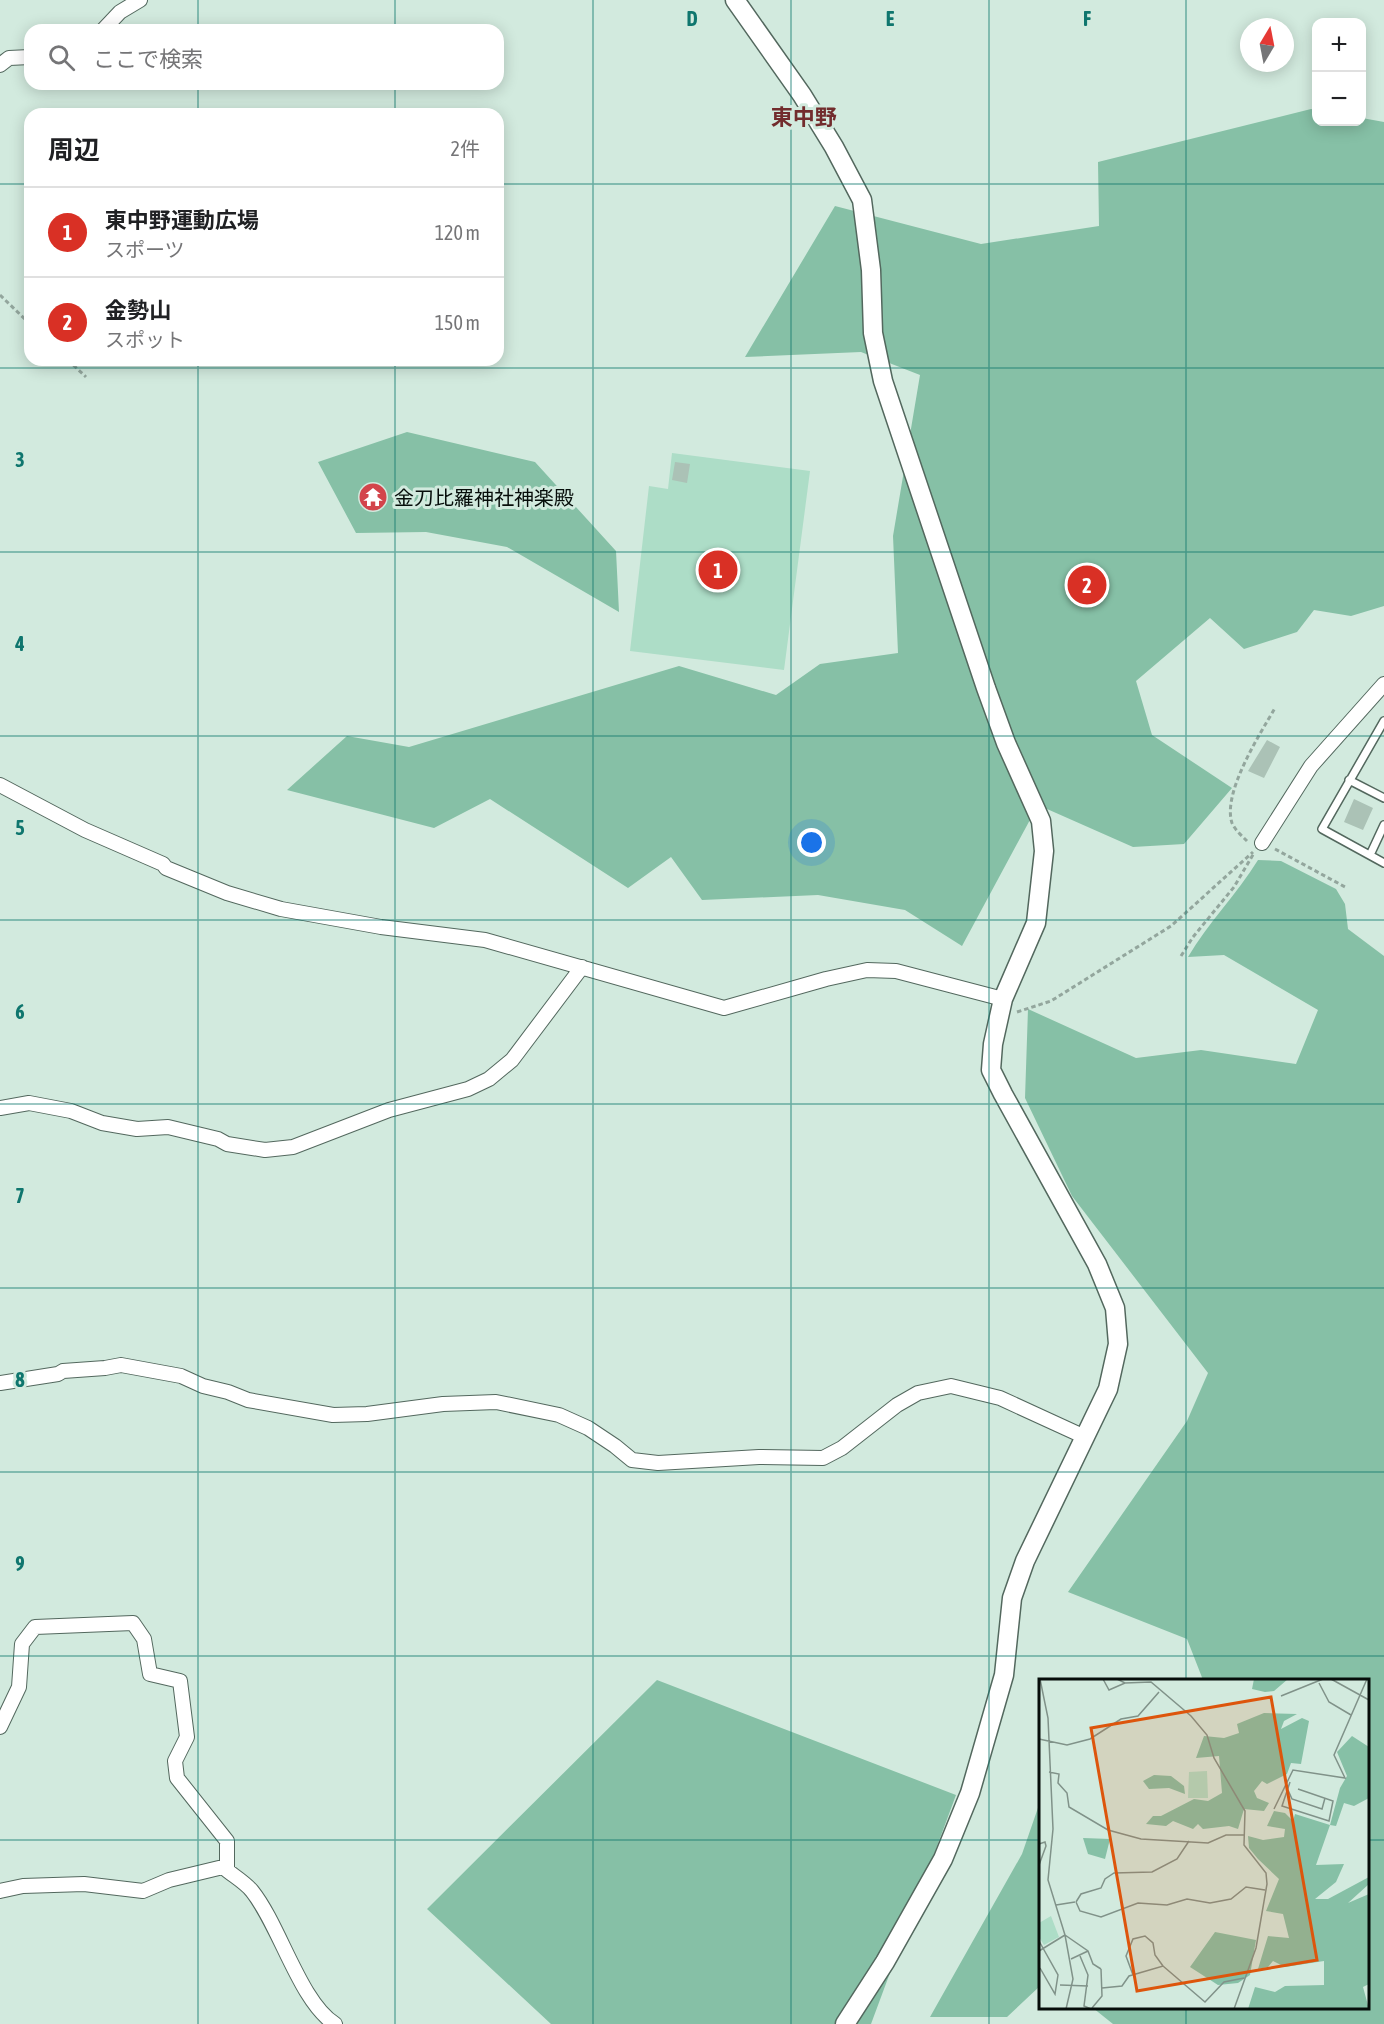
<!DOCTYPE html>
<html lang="ja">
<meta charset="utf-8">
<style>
body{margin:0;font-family:"Asap Condensed","Noto Sans JP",sans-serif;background:#f2f2f2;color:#202124}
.controls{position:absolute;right:18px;top:18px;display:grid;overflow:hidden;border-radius:12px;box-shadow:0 3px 15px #0003}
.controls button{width:54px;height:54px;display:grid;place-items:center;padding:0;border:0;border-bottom:2px solid #e0e0e0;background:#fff;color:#202124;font:30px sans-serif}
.compass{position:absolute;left:1240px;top:18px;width:54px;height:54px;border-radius:50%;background:#fff;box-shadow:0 3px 15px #0003;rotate:10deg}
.you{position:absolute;left:812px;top:843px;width:21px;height:21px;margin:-15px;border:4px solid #fff;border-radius:50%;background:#1a73e8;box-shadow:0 0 0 9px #1a73e833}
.badge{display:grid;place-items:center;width:39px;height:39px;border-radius:50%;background:#d93025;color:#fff;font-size:20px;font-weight:700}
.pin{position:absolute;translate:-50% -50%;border:3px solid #fff;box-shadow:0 2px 6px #0006}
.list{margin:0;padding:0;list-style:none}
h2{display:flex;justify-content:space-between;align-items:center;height:78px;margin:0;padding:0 24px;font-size:26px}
h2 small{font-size:20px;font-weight:400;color:#757577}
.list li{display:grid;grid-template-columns:39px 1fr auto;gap:18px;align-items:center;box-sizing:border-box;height:90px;padding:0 24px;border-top:2px solid #e0e0e0}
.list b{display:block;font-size:22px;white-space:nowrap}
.list p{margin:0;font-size:20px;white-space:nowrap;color:#757577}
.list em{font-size:20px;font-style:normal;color:#757577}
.icon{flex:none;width:33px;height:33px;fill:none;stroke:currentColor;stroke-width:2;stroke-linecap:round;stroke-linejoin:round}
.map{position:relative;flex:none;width:1384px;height:2024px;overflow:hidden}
.search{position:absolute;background:#fff;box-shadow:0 3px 15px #0003;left:24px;top:24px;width:480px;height:66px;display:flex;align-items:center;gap:15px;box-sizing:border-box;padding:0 21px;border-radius:18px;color:#757577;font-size:22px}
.panel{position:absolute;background:#fff;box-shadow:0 3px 15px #0003;left:24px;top:108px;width:480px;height:258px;border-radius:18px}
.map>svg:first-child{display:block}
.green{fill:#adddc7}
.forest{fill:#86c0a6}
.building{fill:#abc2b6}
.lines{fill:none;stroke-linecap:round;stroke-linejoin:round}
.lane-casing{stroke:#53685e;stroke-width:10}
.street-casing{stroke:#53685e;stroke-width:16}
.secondary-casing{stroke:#53685e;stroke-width:21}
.path{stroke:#93a69d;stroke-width:3;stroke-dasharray:4.5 3;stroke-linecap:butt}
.lane{stroke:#fff;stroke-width:7}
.street{stroke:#fff;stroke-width:14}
.secondary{stroke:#fff;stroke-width:18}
.grid{fill:none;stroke:#0f766e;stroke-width:1.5;stroke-opacity:0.55}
.labels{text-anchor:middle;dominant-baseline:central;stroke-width:6;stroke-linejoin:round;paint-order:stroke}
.poi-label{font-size:20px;fill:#060d0a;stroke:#d2eade;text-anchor:start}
.quarter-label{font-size:22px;font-weight:bold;fill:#722c2d;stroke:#d2eade}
.inset-road{fill:none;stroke:#809289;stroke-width:1.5}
.view{fill:#dd550c;fill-opacity:0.15;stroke:#dd550c;stroke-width:3}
.inset-edge{fill:none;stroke:#060d0a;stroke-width:3}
.grid-label{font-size:20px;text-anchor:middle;font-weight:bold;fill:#0f766e;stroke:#d2eade;stroke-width:6;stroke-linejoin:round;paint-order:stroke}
</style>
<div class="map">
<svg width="1384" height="2024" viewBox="0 0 1384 2024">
<rect width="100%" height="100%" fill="#d2eade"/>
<!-- green -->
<path class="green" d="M672,453L810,471L784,670L630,651L649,486L668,489Z"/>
<!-- forest -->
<path class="forest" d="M1311,109L1316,110V122H1362V118L1384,122V606L1351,616L1314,610L1297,632L1244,649L1210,618L1136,681L1152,735L1232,788L1184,844L1133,847L1038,805L962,946L905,910L818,895L702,900L671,857L628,888L490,799L434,828L287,790L347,736L409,747L679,666L776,695L820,664L898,653L893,536L920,375L861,352L745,357L835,206L981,244L1099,226L1098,162Z
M407,432L535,462L616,551L619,612L507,547L426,532L356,533L318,462Z
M1258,860L1281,861L1336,889L1345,904L1348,929L1384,956V2024H1113L1093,2008H1368V1680H1203L1187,1639L1068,1592L1187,1421L1208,1373L1072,1196L1025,1098L1028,1009L1136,1058L1201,1050L1296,1064L1318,1010L1224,955L1188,957C1208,923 1237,894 1258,860Z
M657,1680L956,1795L871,2024H551L427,1909Z
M1040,1802V1986L1007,2017H930L1022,1854Z"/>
<!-- building -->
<path class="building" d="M675,462L690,464L687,483L672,480Z
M366,490L381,491L379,504L365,502Z
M1267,740L1280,747L1264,778L1248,771Z
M1354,799L1373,808L1363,830L1344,822Z"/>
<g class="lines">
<!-- lane casing -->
<g class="lane-casing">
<path id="lane" d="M1384,721L1322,829L1384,863
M1349,780L1384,798
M1370,855L1384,825"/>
</g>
<!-- street casing -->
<g class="street-casing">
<path id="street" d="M103,30L120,12L140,0
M0,65L9,58L30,57
M0,785L85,830L163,864L166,868L227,893L281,909L381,927L485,940L724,1008L826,979L867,970L896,971L1003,999
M1262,843L1311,766L1384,684
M0,1108L29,1103L71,1111L102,1123L137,1129L168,1127L218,1139L227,1144L265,1150L293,1147L389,1110L468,1089L489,1079L512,1060L582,967
M0,1383L58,1374L63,1371L105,1368L121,1365L181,1376L203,1386L228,1392L248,1400L333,1415L367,1414L443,1404L496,1402L559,1415L588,1428L615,1446L632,1460L658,1463L759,1457L823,1458L842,1448L897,1405L918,1393L951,1386L1000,1398L1085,1437
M0,1727L19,1687L22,1644L35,1627L133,1623L144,1639L150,1674L180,1681L187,1737L175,1761L177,1778L227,1841V1870
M0,1891L23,1886L84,1884L143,1891L169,1880L223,1867C232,1875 245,1882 252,1891C280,1926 300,2002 335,2024"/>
</g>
<!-- secondary casing -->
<g class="secondary-casing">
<path id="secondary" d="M735,0L802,95L834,147L862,200L871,270L873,333L883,381L986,688L1006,743L1041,821L1044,851L1036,923L1003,999L993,1044L991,1070L1003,1094L1097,1264L1115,1308L1118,1344L1108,1389L1025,1561L1012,1598L1004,1675L970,1793L943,1859L885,1962L845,2024"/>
</g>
<!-- path -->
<path class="path" d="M0,295L30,324
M68,360L86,377
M1247,841C1242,836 1235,830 1232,823C1222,793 1260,734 1275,708
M1275,849L1347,888
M1181,956L1193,937L1234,887L1254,853
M1017,1012L1051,1001L1171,926L1253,852"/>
<!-- lane -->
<use href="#lane" class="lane"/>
<!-- street -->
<use href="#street" class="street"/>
<!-- secondary -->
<use href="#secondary" class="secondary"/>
</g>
<!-- grid -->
<path class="grid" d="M198,0V30M395,0V30M593,0V2024M791,0V2024M989,0V2024M1186,0V1680M198,84V114M395,84V114M0,184H30M498,184H1384M198,360V2024M395,360V2024M0,368H1384M0,552H1384M0,736H1384M0,920H1384M0,1104H1384M0,1288H1384M0,1472H1384M0,1656H1384M0,1840H1040M1368,1840H1384M1186,2008V2024"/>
<!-- icons -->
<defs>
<g id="temple-disc" transform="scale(1.5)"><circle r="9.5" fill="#d3444b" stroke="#d2eade"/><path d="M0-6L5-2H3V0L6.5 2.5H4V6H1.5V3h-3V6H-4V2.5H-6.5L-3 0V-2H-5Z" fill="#fff"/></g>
</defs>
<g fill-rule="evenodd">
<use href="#temple-disc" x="373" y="497"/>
</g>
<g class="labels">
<!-- poi labels -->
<g class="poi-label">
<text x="394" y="497">金刀比羅神社神楽殿</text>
</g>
<!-- quarter labels -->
<g class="quarter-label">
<text x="804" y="117">東中野</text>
</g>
</g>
<!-- overview -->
<g transform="translate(1039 1679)">
<rect width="330" height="330" fill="#d2eade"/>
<path d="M168,92L169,119H149L150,93ZM12,237L20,258L5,266L0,258V244Z" fill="#adddc7"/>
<path d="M215,0H249L235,12L226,13L213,10ZM225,34L258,35L245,42L242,50L263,39L270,42L262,85L252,84L248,95L228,105L223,102L215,112L218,119L230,124L225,132L205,130L199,150L190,147L164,150L159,145L154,150L134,142L127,147L107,145L114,137H122L155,120L169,122L183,114L180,77L157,79L165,57L185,59L200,54L198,45ZM313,57L330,68V119L315,127L305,124L297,147L291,146L277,186L305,185L297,203L276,220H289L330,198V205L309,224L330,215V305L324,308L330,330H209L216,308L236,313L246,307L285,306V282L246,288L234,282L229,288L219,290L229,257L250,259L244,235L227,232L240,200L219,180L210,169L209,157L224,161L245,158L246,150L228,147L235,132L246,134L254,142L256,135L291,146L301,109L308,97L298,73ZM115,96L132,97L145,107L146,115L130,109L110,110L104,102ZM44,159L71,160L66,180L49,175ZM176,253L217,261L211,296L199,304L179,306L151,288Z" fill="#86c0a6"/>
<path class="inset-road" d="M1,0L9,39L14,150L9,201L26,256L34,300L27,330M64,0L70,11L86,4M78,0L86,4L112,3L152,37L168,56L175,79L206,132L205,166L227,194L228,205L217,269L195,330M292,0L330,21M280,4L290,23L312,36M242,17L284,0M0,60L28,66L51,60L82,40L99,37L120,13M10,93L20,95L19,104L28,114L30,128L69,151L102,160L169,164L187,156H205M251,103L243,127L290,142L294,122L259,110M249,111L253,120L283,130L286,119M235,130L254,91L306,99L295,76L328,0M0,165L6,163L7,167L0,186M37,223L41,232L62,238L99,224L128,226L148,220L171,224L192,220L207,208L226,211M37,223L42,215L62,209L66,200L75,194L113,193L138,180L150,162M17,226L36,223M26,256L49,272L54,285L62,290M0,262L19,296L16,315L1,289M0,272L26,256M41,277L49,296L45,327L52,330M32,280L49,272M94,296L87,277L94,260L106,257L114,264L116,276L124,287M21,306L49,307M63,309L83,307L90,297L124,287L166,323L185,303L205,299M53,329L63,317L62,290"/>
<path class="view" d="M232,18L278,281L98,312L52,49Z"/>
<rect width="330" height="330" class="inset-edge"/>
</g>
<g class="grid-label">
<text x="692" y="26">D</text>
<text x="890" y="26">E</text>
<text x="1087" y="26">F</text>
<text x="20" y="467">3</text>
<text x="20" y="651">4</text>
<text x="20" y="835">5</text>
<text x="20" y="1019">6</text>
<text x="20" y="1203">7</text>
<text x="20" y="1387">8</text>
<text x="20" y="1571">9</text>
</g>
</svg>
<div class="controls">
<button>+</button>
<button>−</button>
</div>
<svg class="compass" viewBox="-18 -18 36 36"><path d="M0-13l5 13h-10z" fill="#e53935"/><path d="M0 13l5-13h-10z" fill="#757577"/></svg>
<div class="you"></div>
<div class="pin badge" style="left:718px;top:570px">1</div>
<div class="pin badge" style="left:1087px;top:585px">2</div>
<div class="search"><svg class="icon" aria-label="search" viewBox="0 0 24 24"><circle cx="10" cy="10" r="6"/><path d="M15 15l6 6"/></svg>ここで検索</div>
<section class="panel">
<h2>周辺<small>2件</small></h2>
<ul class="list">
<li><span class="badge">1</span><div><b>東中野運動広場</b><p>スポーツ</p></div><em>120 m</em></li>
<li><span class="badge">2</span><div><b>金勢山</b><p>スポット</p></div><em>150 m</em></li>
</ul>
</section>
</div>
